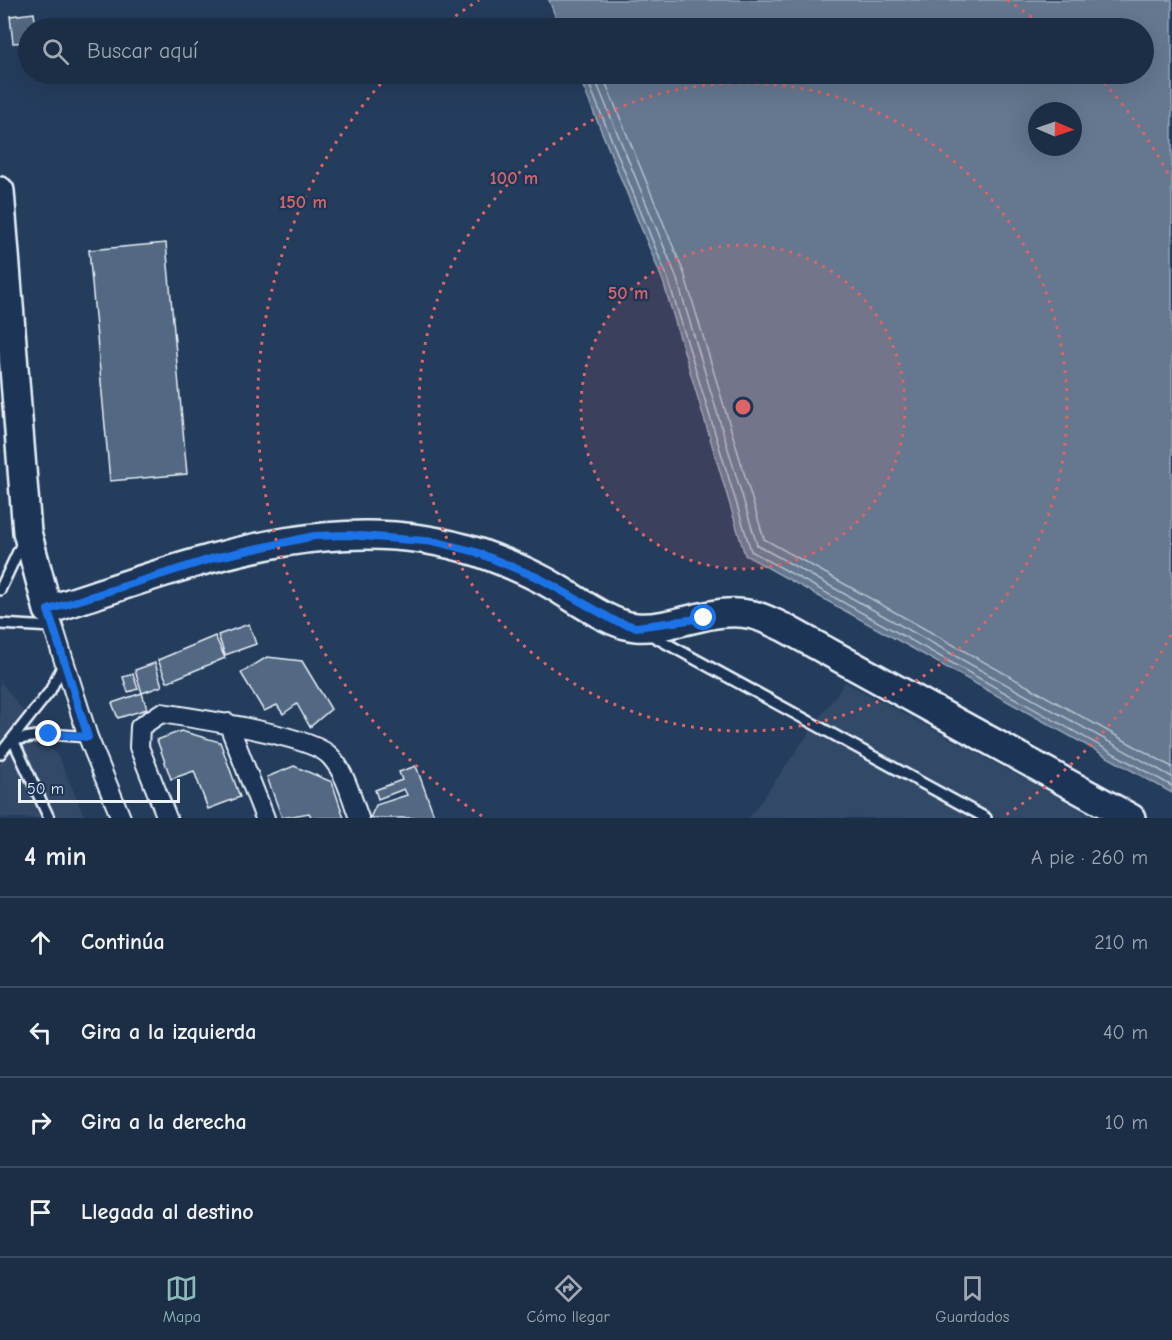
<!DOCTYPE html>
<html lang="es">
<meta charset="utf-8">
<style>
body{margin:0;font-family:"Comic Neue",sans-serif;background:#25364d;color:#f1f3f6}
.compass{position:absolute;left:1028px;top:102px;width:54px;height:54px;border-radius:50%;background:#1c2e46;box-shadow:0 6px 24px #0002;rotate:92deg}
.scale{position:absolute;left:18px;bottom:15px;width:162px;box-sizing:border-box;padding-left:6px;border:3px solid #e8f1f8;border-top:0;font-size:16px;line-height:21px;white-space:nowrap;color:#e8f1f8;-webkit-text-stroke:4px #1d3557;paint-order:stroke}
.stop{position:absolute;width:18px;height:18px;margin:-14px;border:4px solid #1a73e8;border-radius:50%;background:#fff}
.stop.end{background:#1a73e8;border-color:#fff;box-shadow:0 2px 6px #0008}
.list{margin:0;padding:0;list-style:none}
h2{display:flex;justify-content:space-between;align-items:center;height:78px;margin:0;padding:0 24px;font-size:26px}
h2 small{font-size:20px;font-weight:400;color:#a0a8b3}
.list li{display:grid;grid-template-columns:39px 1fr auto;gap:18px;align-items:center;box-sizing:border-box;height:90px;padding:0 24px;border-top:2px solid #3a4a5f}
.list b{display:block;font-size:22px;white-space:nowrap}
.list em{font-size:20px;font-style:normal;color:#a0a8b3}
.icon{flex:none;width:33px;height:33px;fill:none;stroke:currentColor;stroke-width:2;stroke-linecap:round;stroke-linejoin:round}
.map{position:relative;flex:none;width:1172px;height:818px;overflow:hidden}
.search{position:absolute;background:#1c2e46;box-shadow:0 6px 24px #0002;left:18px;right:18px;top:18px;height:66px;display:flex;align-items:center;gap:15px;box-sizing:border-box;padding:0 21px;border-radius:33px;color:#a0a8b3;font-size:22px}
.sheet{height:438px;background:#1c2e46}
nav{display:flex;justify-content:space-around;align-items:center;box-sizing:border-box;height:84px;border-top:2px solid #3a4a5f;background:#1c2e46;font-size:16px;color:#a0a8b3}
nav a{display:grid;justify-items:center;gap:3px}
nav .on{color:#8bbbb9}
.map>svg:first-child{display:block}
.built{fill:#334a68}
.water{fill:#657890;stroke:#99a8ba;stroke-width:1.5;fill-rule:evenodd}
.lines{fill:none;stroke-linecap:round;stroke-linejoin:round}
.shore{stroke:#b4c1ce;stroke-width:1.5}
.building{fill:#536782;stroke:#e8f1f8;stroke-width:1.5}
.service-casing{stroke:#e8f1f8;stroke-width:14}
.minor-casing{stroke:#e8f1f8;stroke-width:22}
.secondary-casing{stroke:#e8f1f8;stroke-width:32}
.service{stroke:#1d3557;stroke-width:9}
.minor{stroke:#1d3557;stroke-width:18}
.secondary{stroke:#1d3557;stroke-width:27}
.route{stroke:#1a73e8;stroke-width:8}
.ring{fill:none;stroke:#db6466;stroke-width:3;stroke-dasharray:3 6}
.centre{fill:#db6466;stroke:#1d3557;stroke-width:3}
.ring-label{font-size:18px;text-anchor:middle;font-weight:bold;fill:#db6466;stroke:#1d3557;stroke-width:5;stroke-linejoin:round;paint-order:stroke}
</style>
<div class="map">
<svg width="1172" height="818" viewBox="0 0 1172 818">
<rect width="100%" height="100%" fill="#253d5d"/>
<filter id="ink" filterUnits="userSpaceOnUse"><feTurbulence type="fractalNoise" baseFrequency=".0167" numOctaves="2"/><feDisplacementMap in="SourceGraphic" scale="12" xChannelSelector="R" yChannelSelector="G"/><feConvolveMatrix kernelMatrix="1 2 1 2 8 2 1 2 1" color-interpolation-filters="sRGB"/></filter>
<g filter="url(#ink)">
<!-- built -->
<path class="built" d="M0,681L59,758L85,818H0Z
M845,682L1097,818H749Z"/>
<!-- water -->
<path class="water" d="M549,0H1172V793L745,555L663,281L578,74H1144V28H560ZM1037,111H1073V147H1037Z"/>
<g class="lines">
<!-- shore -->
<path class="shore" d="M585,74L668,279L751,551L1172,786
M593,74L676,276L757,545L1172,777
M602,74L684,273L764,539L1172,767"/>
</g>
<!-- building -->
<path class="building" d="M34,13L36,28H28V42L13,43L10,16Z
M166,243L187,474L110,481L89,250Z
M249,624L256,644L225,655L218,635Z
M215,636L225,658L167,682L158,660Z
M267,657L302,661L331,709L310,727L297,704L283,714L277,705L264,711L241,673Z
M155,663L162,686L142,693L135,670Z
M133,674L138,689L128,692L123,677Z
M142,693L147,709L118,718L112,703Z
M181,731L220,742L240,797L208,809L194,771L171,779L157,740Z
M294,766L332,782L344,818H312L309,813L282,818L267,777Z
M416,766L435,818H370L376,805L407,795L404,789L378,799L375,790L402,780L399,772Z"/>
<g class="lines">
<!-- service casing -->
<g class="service-casing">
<path id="service" d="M0,590L23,541
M0,624L52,627
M651,635L986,818
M0,754L50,691L63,665
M49,818L13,740L49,734L88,737"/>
</g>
<!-- minor casing -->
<g class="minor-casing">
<path id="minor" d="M48,610L88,737L121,818
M228,723L265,818
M167,818L139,747L140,727L161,713C192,718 311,735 330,756C346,773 351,797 359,818"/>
</g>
<!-- secondary casing -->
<g class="secondary-casing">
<path id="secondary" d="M0,191L27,532L48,610C184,567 332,504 477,552C497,559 520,568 539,578C568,592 605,624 636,627C675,630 715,605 753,615C763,617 773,623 783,627L1131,818"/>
</g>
<!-- service -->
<use href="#service" class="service"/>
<!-- minor -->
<use href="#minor" class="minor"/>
<!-- secondary -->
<use href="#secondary" class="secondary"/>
</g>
</g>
<g class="lines" filter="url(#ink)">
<!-- route -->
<path class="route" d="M49,734L88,737L48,610L214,558L314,536L348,535L437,542L476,552L539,578L615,621L636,627L704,618"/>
</g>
<!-- distance rings -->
<circle cx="743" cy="407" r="162" fill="#db6466" fill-opacity=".12"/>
<g class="ring">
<circle cx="743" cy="407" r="162"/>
<circle cx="743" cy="407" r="324"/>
<path d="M1171 635A485 485 0 0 1 1004 816M482 816A485 485 0 0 1 388 76M441 27A485 485 0 0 1 479 0M1007 0A485 485 0 0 1 1045 27M1098 76A485 485 0 0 1 1171 179"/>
</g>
<circle cx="743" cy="407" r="9" class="centre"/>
<g class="ring-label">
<text x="514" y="184">100 m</text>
<text x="303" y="208">150 m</text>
<text x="628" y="299">50 m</text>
</g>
</svg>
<svg class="compass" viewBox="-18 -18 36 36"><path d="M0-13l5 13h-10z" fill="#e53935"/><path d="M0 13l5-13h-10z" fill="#a0a8b3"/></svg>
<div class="scale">50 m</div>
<div class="stop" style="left:704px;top:618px"></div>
<div class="stop end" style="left:49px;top:734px"></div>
<div class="search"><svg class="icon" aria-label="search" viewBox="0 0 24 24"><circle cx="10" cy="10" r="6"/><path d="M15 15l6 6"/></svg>Buscar aquí</div>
</div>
<section class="sheet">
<h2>4 min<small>A pie · 260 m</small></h2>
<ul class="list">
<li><svg class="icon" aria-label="ahead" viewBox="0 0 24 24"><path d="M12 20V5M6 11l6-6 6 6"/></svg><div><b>Continúa</b></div><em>210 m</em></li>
<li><svg class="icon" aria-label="left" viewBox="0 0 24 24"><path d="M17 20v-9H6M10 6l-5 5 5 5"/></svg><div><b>Gira a la izquierda</b></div><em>40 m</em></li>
<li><svg class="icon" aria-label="right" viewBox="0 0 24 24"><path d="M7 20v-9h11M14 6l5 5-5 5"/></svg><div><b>Gira a la derecha</b></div><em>10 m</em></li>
<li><svg class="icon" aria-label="arrive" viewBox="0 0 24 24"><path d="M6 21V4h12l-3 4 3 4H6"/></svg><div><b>Llegada al destino</b></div></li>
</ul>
</section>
<nav>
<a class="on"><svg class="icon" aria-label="map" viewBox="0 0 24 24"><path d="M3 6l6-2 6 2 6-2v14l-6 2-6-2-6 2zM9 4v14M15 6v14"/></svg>Mapa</a>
<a><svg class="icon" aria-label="directions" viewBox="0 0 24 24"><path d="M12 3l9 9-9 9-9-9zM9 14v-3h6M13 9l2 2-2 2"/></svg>Cómo llegar</a>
<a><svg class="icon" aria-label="saved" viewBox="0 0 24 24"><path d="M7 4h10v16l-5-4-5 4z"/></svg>Guardados</a>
</nav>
